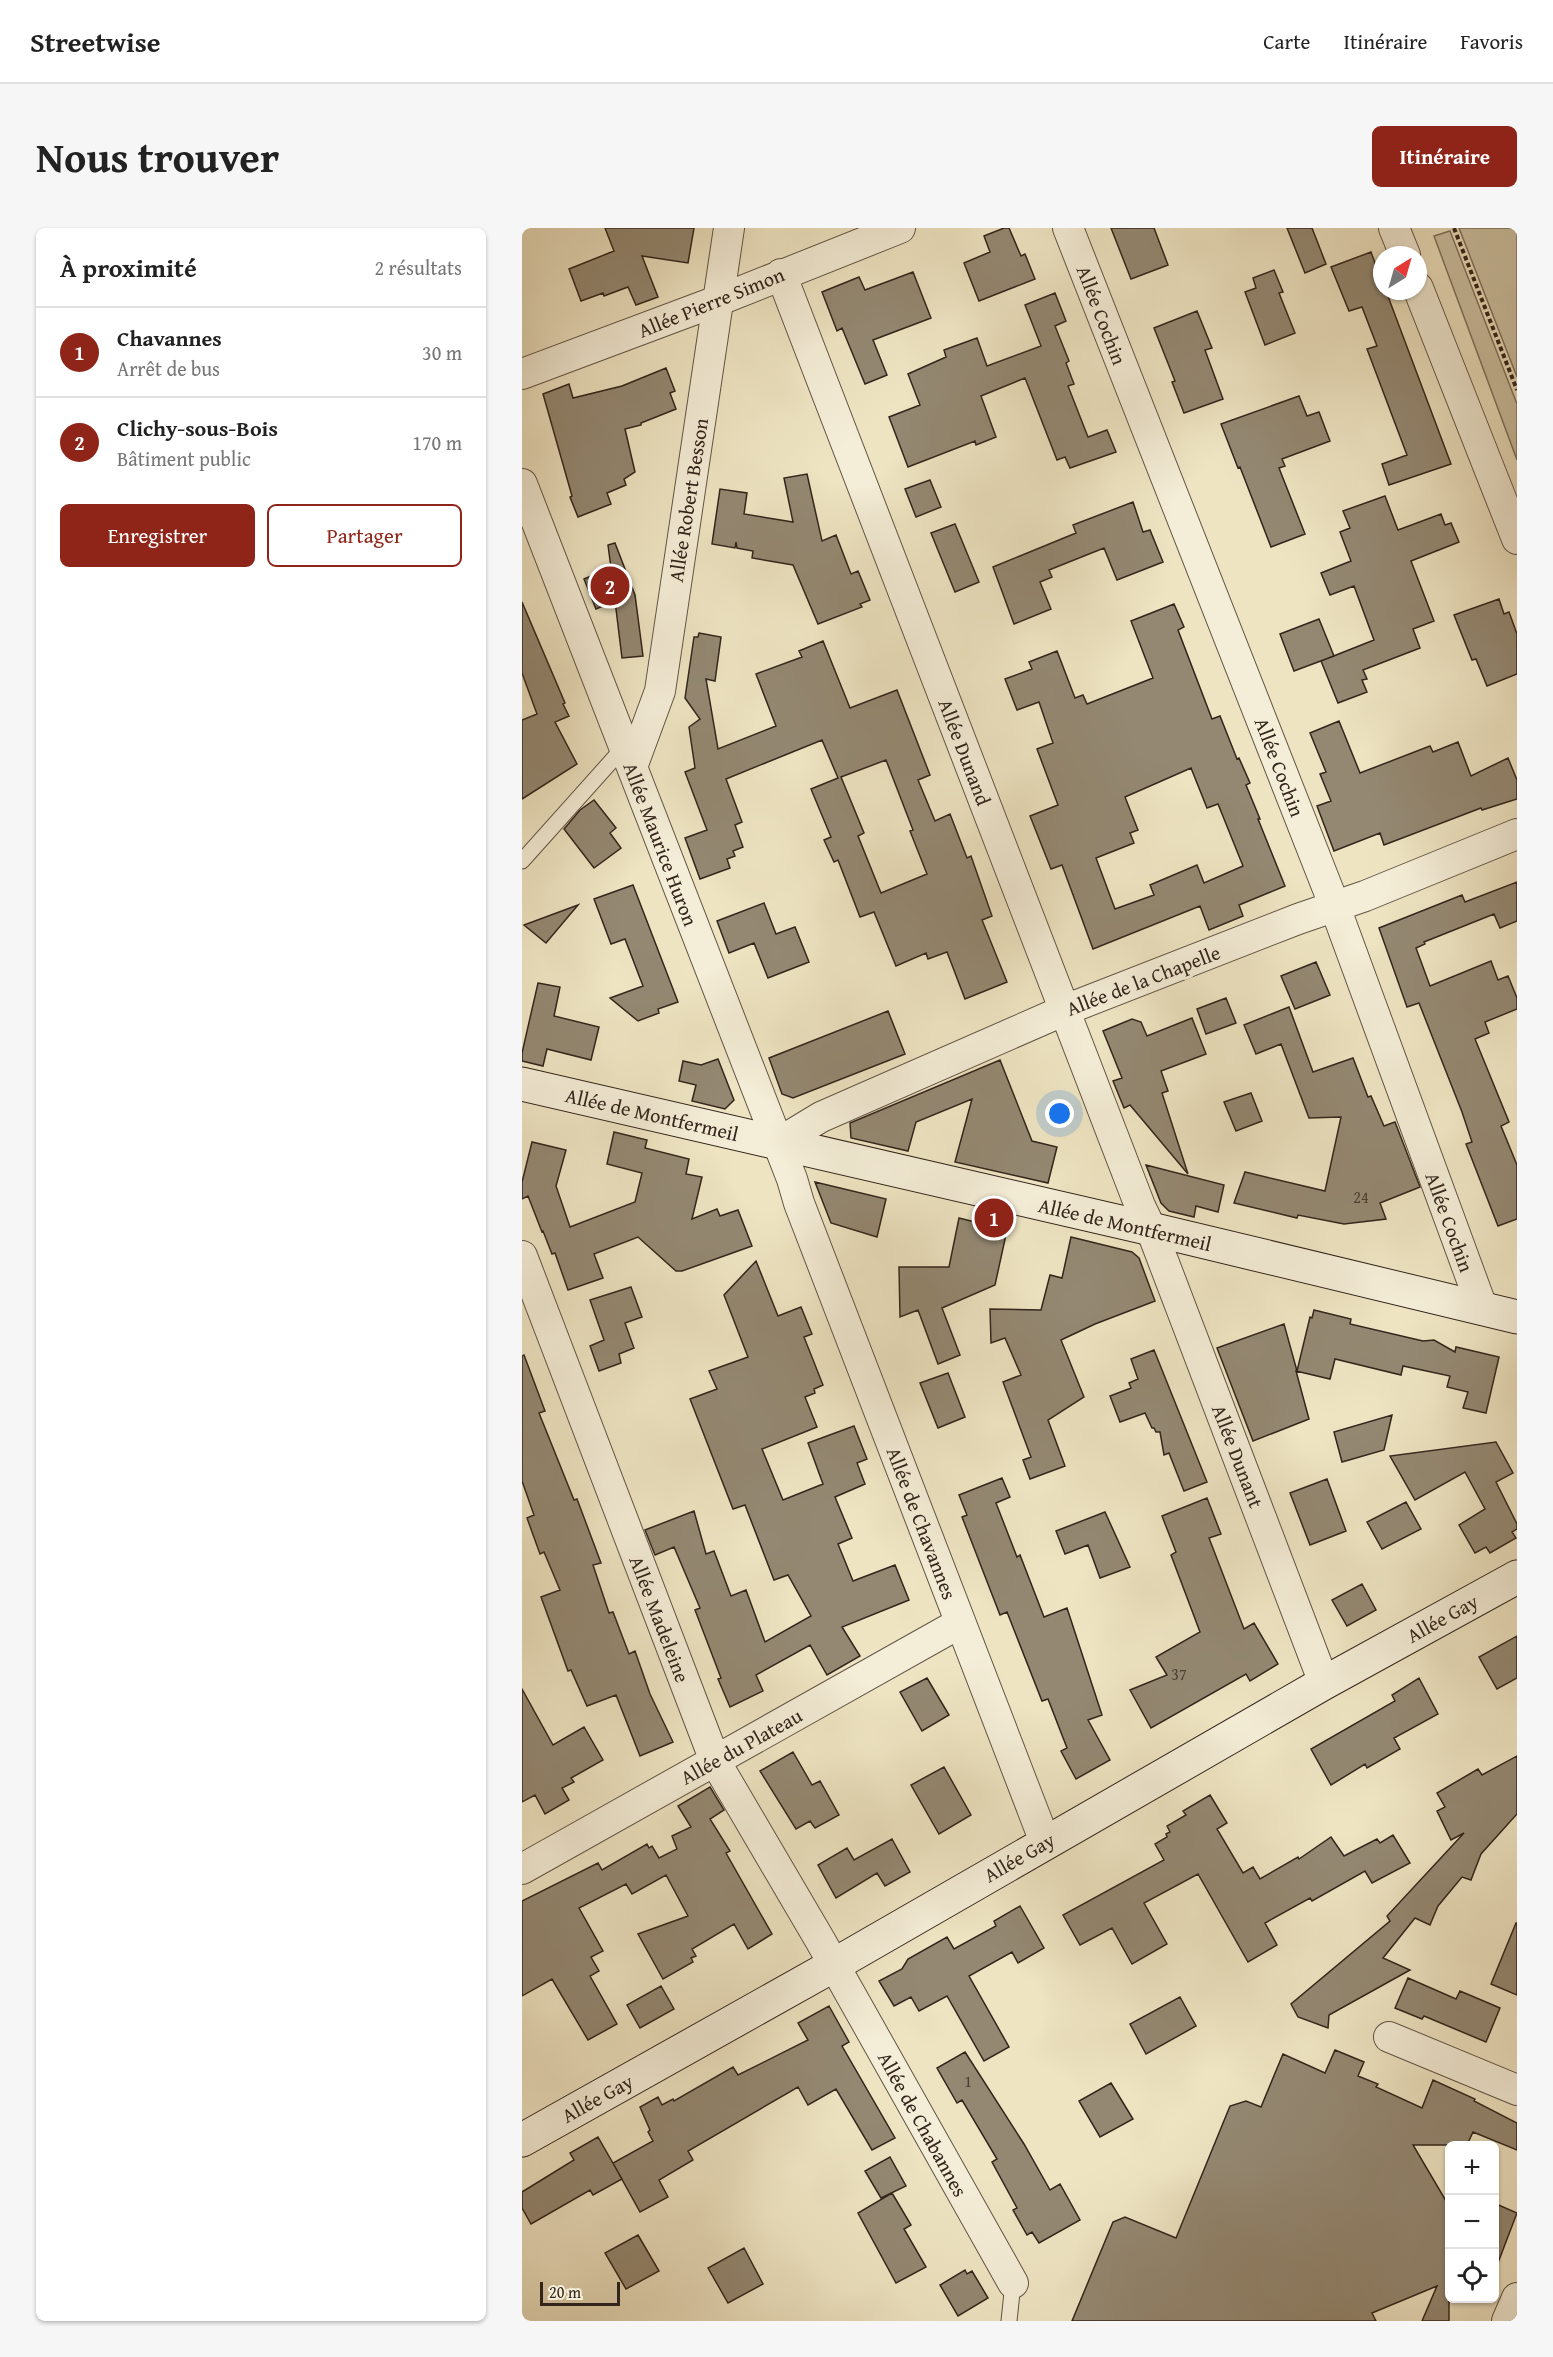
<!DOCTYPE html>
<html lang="fr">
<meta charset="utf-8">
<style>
body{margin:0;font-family:"Gentium Book Plus",serif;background:#f6f6f6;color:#222}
.controls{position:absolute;right:18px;bottom:18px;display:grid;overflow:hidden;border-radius:9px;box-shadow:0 2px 4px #0004}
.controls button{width:54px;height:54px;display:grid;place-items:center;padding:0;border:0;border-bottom:2px solid #e0e0e0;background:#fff;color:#222;font:30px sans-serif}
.compass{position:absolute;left:851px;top:18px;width:54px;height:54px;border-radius:50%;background:#fff;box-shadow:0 2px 4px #0004;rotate:37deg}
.scale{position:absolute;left:18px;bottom:15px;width:80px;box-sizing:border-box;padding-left:6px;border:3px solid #33251c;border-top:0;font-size:16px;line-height:21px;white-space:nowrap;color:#33251c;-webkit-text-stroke:4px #f4edd7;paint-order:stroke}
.you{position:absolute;left:538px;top:886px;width:21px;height:21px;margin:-15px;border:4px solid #fff;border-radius:50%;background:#1a73e8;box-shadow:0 0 0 9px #1a73e833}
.badge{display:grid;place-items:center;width:39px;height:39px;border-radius:50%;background:#8f2418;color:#fff;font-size:20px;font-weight:700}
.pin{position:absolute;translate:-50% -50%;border:3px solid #fff;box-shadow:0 2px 6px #0006}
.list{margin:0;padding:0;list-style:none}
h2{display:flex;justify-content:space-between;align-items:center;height:78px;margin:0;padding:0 24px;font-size:26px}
h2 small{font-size:20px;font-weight:400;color:#767676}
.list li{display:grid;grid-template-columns:39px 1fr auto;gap:18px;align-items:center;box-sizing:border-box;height:90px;padding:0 24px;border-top:2px solid #e0e0e0}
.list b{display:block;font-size:22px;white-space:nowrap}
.list p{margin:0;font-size:20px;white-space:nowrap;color:#767676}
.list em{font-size:20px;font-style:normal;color:#767676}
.actions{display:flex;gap:12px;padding:18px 24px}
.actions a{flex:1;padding:14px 0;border:2px solid #8f2418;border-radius:9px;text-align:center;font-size:21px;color:#8f2418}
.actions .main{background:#8f2418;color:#fff}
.icon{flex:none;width:33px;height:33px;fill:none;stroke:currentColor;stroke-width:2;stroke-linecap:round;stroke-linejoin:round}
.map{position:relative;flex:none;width:995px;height:2093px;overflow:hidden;border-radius:9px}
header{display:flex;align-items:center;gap:36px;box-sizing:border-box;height:84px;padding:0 30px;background:#fff;border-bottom:2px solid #e0e0e0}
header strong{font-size:28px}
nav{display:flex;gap:33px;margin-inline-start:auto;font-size:21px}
.intro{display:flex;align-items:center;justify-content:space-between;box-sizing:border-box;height:144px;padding:0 36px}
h1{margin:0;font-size:42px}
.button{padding:15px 27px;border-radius:9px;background:#8f2418;color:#fff;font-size:21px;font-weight:700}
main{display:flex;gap:36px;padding:0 36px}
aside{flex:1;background:#fff;border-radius:9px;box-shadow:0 2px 4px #0004}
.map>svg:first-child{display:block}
.green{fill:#cec4a6;stroke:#807461;stroke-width:1.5}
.building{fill:#948872;stroke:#33251c;stroke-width:1.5;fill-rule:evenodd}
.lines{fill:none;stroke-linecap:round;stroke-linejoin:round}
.lane-casing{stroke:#625546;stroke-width:17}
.street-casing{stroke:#625546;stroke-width:32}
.secondary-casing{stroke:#33251c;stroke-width:35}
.path{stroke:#33251c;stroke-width:4;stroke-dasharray:4.5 3;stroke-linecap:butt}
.lane{stroke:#f4edd7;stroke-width:15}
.street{stroke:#f4edd7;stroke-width:30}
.secondary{stroke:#f4edd7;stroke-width:33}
.labels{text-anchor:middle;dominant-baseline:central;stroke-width:6;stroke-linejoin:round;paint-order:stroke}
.number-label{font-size:16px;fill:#4b3e32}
.street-label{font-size:20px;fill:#33251c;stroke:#f4edd7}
</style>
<header>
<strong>Streetwise</strong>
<nav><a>Carte</a><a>Itinéraire</a><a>Favoris</a></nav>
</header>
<div class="intro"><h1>Nous trouver</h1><a class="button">Itinéraire</a></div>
<main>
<aside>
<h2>À proximité<small>2 résultats</small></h2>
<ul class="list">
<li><span class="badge">1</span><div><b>Chavannes</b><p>Arrêt de bus</p></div><em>30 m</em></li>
<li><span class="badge">2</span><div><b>Clichy-sous-Bois</b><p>Bâtiment public</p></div><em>170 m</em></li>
</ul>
<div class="actions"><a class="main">Enregistrer</a><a>Partager</a></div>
</aside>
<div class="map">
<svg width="995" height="2093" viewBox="0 0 995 2093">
<rect width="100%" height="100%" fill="#eee4c2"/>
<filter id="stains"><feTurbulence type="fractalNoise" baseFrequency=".00333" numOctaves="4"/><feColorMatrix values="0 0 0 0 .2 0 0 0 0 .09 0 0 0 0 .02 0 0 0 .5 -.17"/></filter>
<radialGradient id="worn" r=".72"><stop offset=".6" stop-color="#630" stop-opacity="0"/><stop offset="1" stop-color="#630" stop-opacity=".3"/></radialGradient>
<!-- green -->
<path class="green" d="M937,0H995V149Z
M928,3L995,176V232L912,8Z"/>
<!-- building -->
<path class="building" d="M83,0H172L166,35L120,28L136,69L114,77L106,59L82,68L81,65L59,73L47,41L92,23Z
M482,0H487L499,28L503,26L513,51L457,73L442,35L468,24L462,8Z
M589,0H632L646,37L609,51Z
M765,0H790L804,36L783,45Z
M849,24L860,54V63H864L929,236L867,257L860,236L885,227L845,121L855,118L840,79L827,83L809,39Z
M752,42L761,64L757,65L773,105L743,117L723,64L734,60L731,50Z
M391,44L409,90L351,112L365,147L343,156L320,100L315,103L300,64L337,49L343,62Z
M533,65L544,93L533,98L547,133L544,135L552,156L546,158L566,209L585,202L594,224L548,240L543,229L535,232L503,150L459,168L474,209L454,217L453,213L386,239L367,189L398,177L386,146L424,129L422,122L455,110L465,138L519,118L503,77Z
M675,83L690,120L683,122L701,171L662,185L650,154L653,153L632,100Z
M144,140L153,163L148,165L154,181L119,195V197L103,201L113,244L102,251L104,257L85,265L89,276L56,289L48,269L50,268L21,166L47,156L51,170L100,158Z
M777,168L785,188L797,184L808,213L760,231L763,238L757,240L783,306L749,319L718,239L716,240L699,196Z
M285,246L300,313L314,307L329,346L336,343L348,372L338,376L340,379L296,396L271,337L230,330L231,323L215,320L214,314L213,320L190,316L198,261L225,265L222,286L271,294L262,250Z
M408,252L419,279L394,289L383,261Z
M863,268L876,302L919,286L923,297L929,295L937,314L889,333L912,393L891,401L898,420L841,442L845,451L840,452L845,464L816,475L799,433L852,412L832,358L808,367L799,345L829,333L818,304L828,300L821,283Z
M611,274L621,304L628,302L641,334L595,352L582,320L527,342L530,349L518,354L529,381L492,396L471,339L554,305L551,297Z
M433,296L457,354L433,364L409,305Z
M93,315L113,367L121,428L100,430L93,373L74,381L62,351L89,340L86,317Z
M977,371L982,386L987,384L995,406V446L965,458L954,431L950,432L932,387Z
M0,374L43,475L41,476L47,488L33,494L55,536L0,571V492L15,486L0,445Z
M652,376L662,399L656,402L690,491L698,488L715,531L717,530L728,555L724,557L738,591H736L763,658L717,677L721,688L687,702L678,678L571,721L540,637L529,641L508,588L536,577L515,521L531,515L517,474L495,482L483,451L510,441L507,434L535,423L553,470L561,467L565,476L631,450L609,393ZM669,540L685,580L696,576L721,638L682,655L675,637L628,657L632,667L593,681L574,630L612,615L608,605L616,602L603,569Z
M797,391L812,428L772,443L758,406Z
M177,405L199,409L193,453L184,451L196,521L254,498L234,446L280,429L277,423L301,413L328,480L375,462L408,547L396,552L413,593L428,586L445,630L449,628L470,688L460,692L485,754L443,771L425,724L406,731L404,725L374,738L352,684L338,689L316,632L312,634L302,612L309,609L289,561L316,550L300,512L204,551L220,594L213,597L221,619L211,623L213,628L205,631L208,640L178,651L163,610L185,602L163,544L173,540L167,499L178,491L163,470L172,409H176ZM364,532L391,602L388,603L405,646L359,665L336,608L342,605L319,549Z
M817,493L838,545L908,518L911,524L936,514L949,548L986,530L995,552V571L960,582L959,580L862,617L858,605L812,623L795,578L809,573L798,546L804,544L788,505Z
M72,572L94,600L88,605L99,620L72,640L42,601L58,582Z
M995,654V693L978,700L972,686L902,714L903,716L894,720L908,758L969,733L976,752L986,748L995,770V781L963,794L967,805L953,811L987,894L979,898L995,937V991L976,998L944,916L950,914L940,884L897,775L885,779L857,700L940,667L943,674Z
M111,657L156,774L136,781L137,785L116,793L88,770L121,758L103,711L89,716L72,671Z
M242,675L254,706L273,699L287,734L246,750L232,715L207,725L195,693Z
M56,677L24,715L2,697Z
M794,734L808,767L773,781L759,748Z
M16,755L38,759L32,788L77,799L69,832L25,821L21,838L0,833V825Z
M704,770L714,795L684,806L675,781Z
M767,779L791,844L831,830L846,869L849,868L862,898L873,894L898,959L858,975L864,991L822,996L776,987L775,990L712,975L723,944L803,963L819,889L787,890L759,816L734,826L722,797Z
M366,783L383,826L271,870L260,866L247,830Z
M670,790L684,826L639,843L646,863L640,865L666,946L608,877L602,880L591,853L600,850L581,803L610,791L619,794L625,808Z
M196,831L212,872L203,881L170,873L174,857L157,853L161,833L179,837Z
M478,832L510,913L535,919L526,955L433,934L450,871L394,894L386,923L329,910L328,895Z
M729,865L740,893L714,903L702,874Z
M92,904L125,912L123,920L167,931L164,946L180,949L170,991L195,981L198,988L216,982L230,1018L160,1043H154L116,1009L72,1026L81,1050L46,1062L33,1025L30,1026L21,1003L20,1004L6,968L0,971V954L10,914L44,922L34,958L48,999L113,974L120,945L85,936Z
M624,937L702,957L696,984L674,978L672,989L647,983L639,975Z
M293,954L364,971L355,1009L309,995Z
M437,990L485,1002L473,1057L420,1080L438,1127L416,1136L396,1082L378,1089L377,1039H427Z
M549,1009L610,1024L617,1030L633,1073L573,1096L539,1112L562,1169L526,1192L543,1238L508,1251L501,1232L509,1229L481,1154L499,1147L483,1110L469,1115L468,1081L519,1082L528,1047L540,1050Z
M234,1033L256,1088L279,1079L290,1106L282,1109L301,1157L292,1161L293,1165L283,1169L295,1199L240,1221L261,1272L301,1256L286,1215L332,1198L345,1231L335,1235L343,1256L313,1269L330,1310L316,1316L331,1353L373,1337L387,1372L320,1399L338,1428L305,1447L288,1417L234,1447L241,1463L208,1479L196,1451L199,1450L173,1382L178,1380L152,1319L133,1327L123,1302L172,1283L184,1326L192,1323L209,1368L224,1362L243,1414L289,1388L266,1347L252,1352L223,1277L211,1281L168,1171L195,1161L187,1143L226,1129L202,1067Z
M109,1059L120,1089L103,1095L112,1120L97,1126L99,1135L77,1143L68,1118L82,1112L68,1072Z
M792,1082L829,1091L828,1096L901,1113L912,1112L933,1124L934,1119L977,1129L964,1185L941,1180L946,1164L925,1159L928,1148L881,1138L879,1147L813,1131L808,1151L774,1143L787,1191L731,1213L695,1120L762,1096L775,1143L788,1089L790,1090Z
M632,1122L685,1254L662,1263L647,1225L642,1227L638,1204H634L632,1200H630L623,1185L598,1194L588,1168L609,1160L607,1155L616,1151L609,1131Z
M2,1127L23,1183L17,1185L52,1272L55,1271L79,1335L71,1337L87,1385L91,1384L107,1426L113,1423L128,1466L151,1514L118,1528L94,1467L65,1478L49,1442L46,1443L19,1369L38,1362L22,1324L18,1326L5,1290L12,1287L0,1253V1128Z
M426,1145L443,1189L416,1200L398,1155Z
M870,1187L862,1222L820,1234L812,1204Z
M974,1214L991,1245L974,1254L995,1296V1301L990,1304L994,1310L968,1325L964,1319L953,1325L937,1297L963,1281L943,1244L893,1272L868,1228Z
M480,1250L488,1269L474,1275L495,1329L498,1327L522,1389L545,1380L580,1487L566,1492L588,1532L554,1551L539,1523L545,1520L526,1471L520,1473L485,1384L478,1387L440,1289L445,1287L437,1267Z
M805,1251L824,1303L788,1317L768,1265Z
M685,1270L699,1306L687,1310L722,1401L732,1395L756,1436L728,1453L724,1446L629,1500L608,1462L645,1447L634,1429L678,1404L649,1327L654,1324L640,1288Z
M884,1274L899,1301L860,1321L845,1294Z
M583,1284L608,1339L578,1350L566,1317L543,1326L534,1303Z
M840,1356L854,1382L825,1398L810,1372Z
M995,1408V1450L975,1461L957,1429Z
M405,1450L427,1487L400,1503L378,1464Z
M897,1450L916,1486L872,1510L878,1521L845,1540L843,1536L809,1557L789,1521L873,1473L870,1467Z
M0,1461L31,1517L62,1499L81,1532L49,1550L52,1554L40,1560L47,1572L23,1586L13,1567L0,1574Z
M271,1524L290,1557L298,1553L317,1587L293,1600L288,1593L274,1601L238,1543Z
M995,1528V1586L959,1626L949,1652L940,1649L916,1678L908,1697L893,1690L861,1730L888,1742L807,1787L806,1800L776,1789L769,1776L868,1693L865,1688L942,1605L929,1612L915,1583L923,1579L915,1565L956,1541L960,1547Z
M422,1539L449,1587L417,1606L389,1557Z
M188,1559L202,1582L188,1591L208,1623L204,1625L250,1706L226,1721L212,1696L170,1721L174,1728L169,1730L171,1734L141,1751L116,1706L166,1688L144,1647L110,1666L104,1656L57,1680L81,1723L69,1729L77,1743L68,1748L95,1796L66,1812L30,1751L0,1768V1673L76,1635L80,1642L125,1616L127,1620L130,1618L137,1630L155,1621L150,1608L169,1599L156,1578Z
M688,1567L705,1595L695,1601L721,1645L731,1639L738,1651L776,1629L777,1631L809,1609L822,1628L855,1611L858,1615L871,1607L888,1635L850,1655L843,1643L790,1673L788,1670L743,1695L755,1717L726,1734L676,1646L622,1675L645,1716L610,1736L590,1700L558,1717L541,1687L642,1632L633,1616L645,1609L644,1606L648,1604L645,1598L664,1587L661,1583Z
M370,1611L388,1644L363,1658L355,1645L314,1670L296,1637L325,1620L332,1632Z
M498,1678L522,1720L496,1735L490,1724L447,1748L487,1819L462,1833L425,1768L397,1783L389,1769L372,1778L357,1753L380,1741L386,1731L425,1709L432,1721L474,1698L472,1693Z
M994,1695H995V1767L969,1756Z
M886,1750L934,1771L938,1763L978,1780L964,1814L902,1788L900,1791L873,1780Z
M139,1758L152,1781L118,1800L105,1777Z
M658,1769L674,1798L624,1826L608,1796Z
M307,1778L327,1814L320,1818L373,1910L350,1922L314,1861L286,1877L276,1859L166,1923L171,1932L137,1952L146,1969L118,1984L91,1935L131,1913L126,1904L128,1902L118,1879L136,1869L140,1877L151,1871L152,1873L211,1839L216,1847L286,1812L276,1795Z
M813,1822L842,1834L836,1848L856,1856L854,1859L900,1880L911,1852L953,1871L952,1873L995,1895V1922L951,1904L945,1917H891L927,1978V2093H900L915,2058L850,2085L854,2093H550L591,1994L603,1989L654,2010L708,1878L724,1873L739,1879L761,1826L803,1845Z
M443,1824L502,1916L528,1962L538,1956L558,1992L517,2015L510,2004L505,2007L491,1982L495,1980L470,1934L475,1931L440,1872L435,1875L415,1840Z
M589,1855L611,1891L578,1909L557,1873Z
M76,1909L100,1951L71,1967L68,1962L9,1996L0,1980V1964L52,1932L48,1925Z
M368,1929L384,1958L359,1970L343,1943Z
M370,1965L389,1997L382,2001L404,2039L374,2055L336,1985Z
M972,1975L995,1985L974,2040H972Z
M116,2007L137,2043L104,2061L83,2025Z
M222,2020L241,2056L206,2075L186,2040Z
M443,2042L445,2046L450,2043L466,2070L436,2088L418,2057Z"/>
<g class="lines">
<!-- lane casing -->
<g class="lane-casing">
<path id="lane" d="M0,633L102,519
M487,2093L491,2055"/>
</g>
<!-- street casing -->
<g class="street-casing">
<path id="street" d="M546,0L813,679L961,1082
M872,0L883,27
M259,46L618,978L629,1001L802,1455
M896,60L995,311
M0,146L195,73L378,0
M0,256L270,951L277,975L523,1614
M110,539L138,463L207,0
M256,915L299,889L543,782L776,691L843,668L995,606
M0,1028L193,1533L298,1712L491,2055
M0,1641L438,1395
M867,1809L995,1862
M985,2093L995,2070"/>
</g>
<!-- secondary casing -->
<g class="secondary-casing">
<path id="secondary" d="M0,856L629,1001L995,1089
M0,1912L312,1737L802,1455L995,1349"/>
</g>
<!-- path -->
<path class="path" d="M932,0L995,162"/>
<!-- lane -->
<use href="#lane" class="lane"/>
<!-- street -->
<use href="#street" class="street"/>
<!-- secondary -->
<use href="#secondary" class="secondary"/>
</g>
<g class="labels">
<!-- number labels -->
<g class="number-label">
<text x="839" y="969">24</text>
<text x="657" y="1446">37</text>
<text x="446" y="1853">1</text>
</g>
<!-- street labels -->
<g class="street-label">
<text transform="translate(189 74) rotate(-22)">Allée Pierre Simon</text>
<text transform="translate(580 87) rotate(69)">Allée Cochin</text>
<text transform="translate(166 272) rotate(-81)">Allée Robert Besson</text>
<text transform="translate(443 524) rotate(69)">Allée Dunand</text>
<text transform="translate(758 539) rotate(69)">Allée Cochin</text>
<text transform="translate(139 616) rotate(69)">Allée Maurice Huron</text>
<text transform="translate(621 752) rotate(-21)">Allée de la Chapelle</text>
<text transform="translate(130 886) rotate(13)">Allée de Montfermeil</text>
<text transform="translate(928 994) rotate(70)">Allée Cochin</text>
<text transform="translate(603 996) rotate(13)">Allée de Montfermeil</text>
<text transform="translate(716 1228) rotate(69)">Allée Dunant</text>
<text transform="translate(400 1295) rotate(69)">Allée de Chavannes</text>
<text transform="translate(920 1390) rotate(-29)">Allée Gay</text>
<text transform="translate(138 1391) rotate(69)">Allée Madeleine</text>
<text transform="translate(219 1518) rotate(-29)">Allée du Plateau</text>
<text transform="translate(497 1629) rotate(-30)">Allée Gay</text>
<text transform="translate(75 1870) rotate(-29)">Allée Gay</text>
<text transform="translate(401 1896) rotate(61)">Allée de Chabannes</text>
</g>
</g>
<rect width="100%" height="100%" filter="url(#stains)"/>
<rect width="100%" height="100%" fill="url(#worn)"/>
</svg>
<div class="controls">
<button>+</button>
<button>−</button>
<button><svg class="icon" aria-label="locate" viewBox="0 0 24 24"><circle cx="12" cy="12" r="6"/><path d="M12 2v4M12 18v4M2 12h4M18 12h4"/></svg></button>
</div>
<svg class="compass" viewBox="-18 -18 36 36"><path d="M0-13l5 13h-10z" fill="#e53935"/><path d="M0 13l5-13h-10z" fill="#767676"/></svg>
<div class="scale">20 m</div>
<div class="you"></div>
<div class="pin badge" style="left:472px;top:990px">1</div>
<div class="pin badge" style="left:88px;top:358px">2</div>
</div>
</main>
